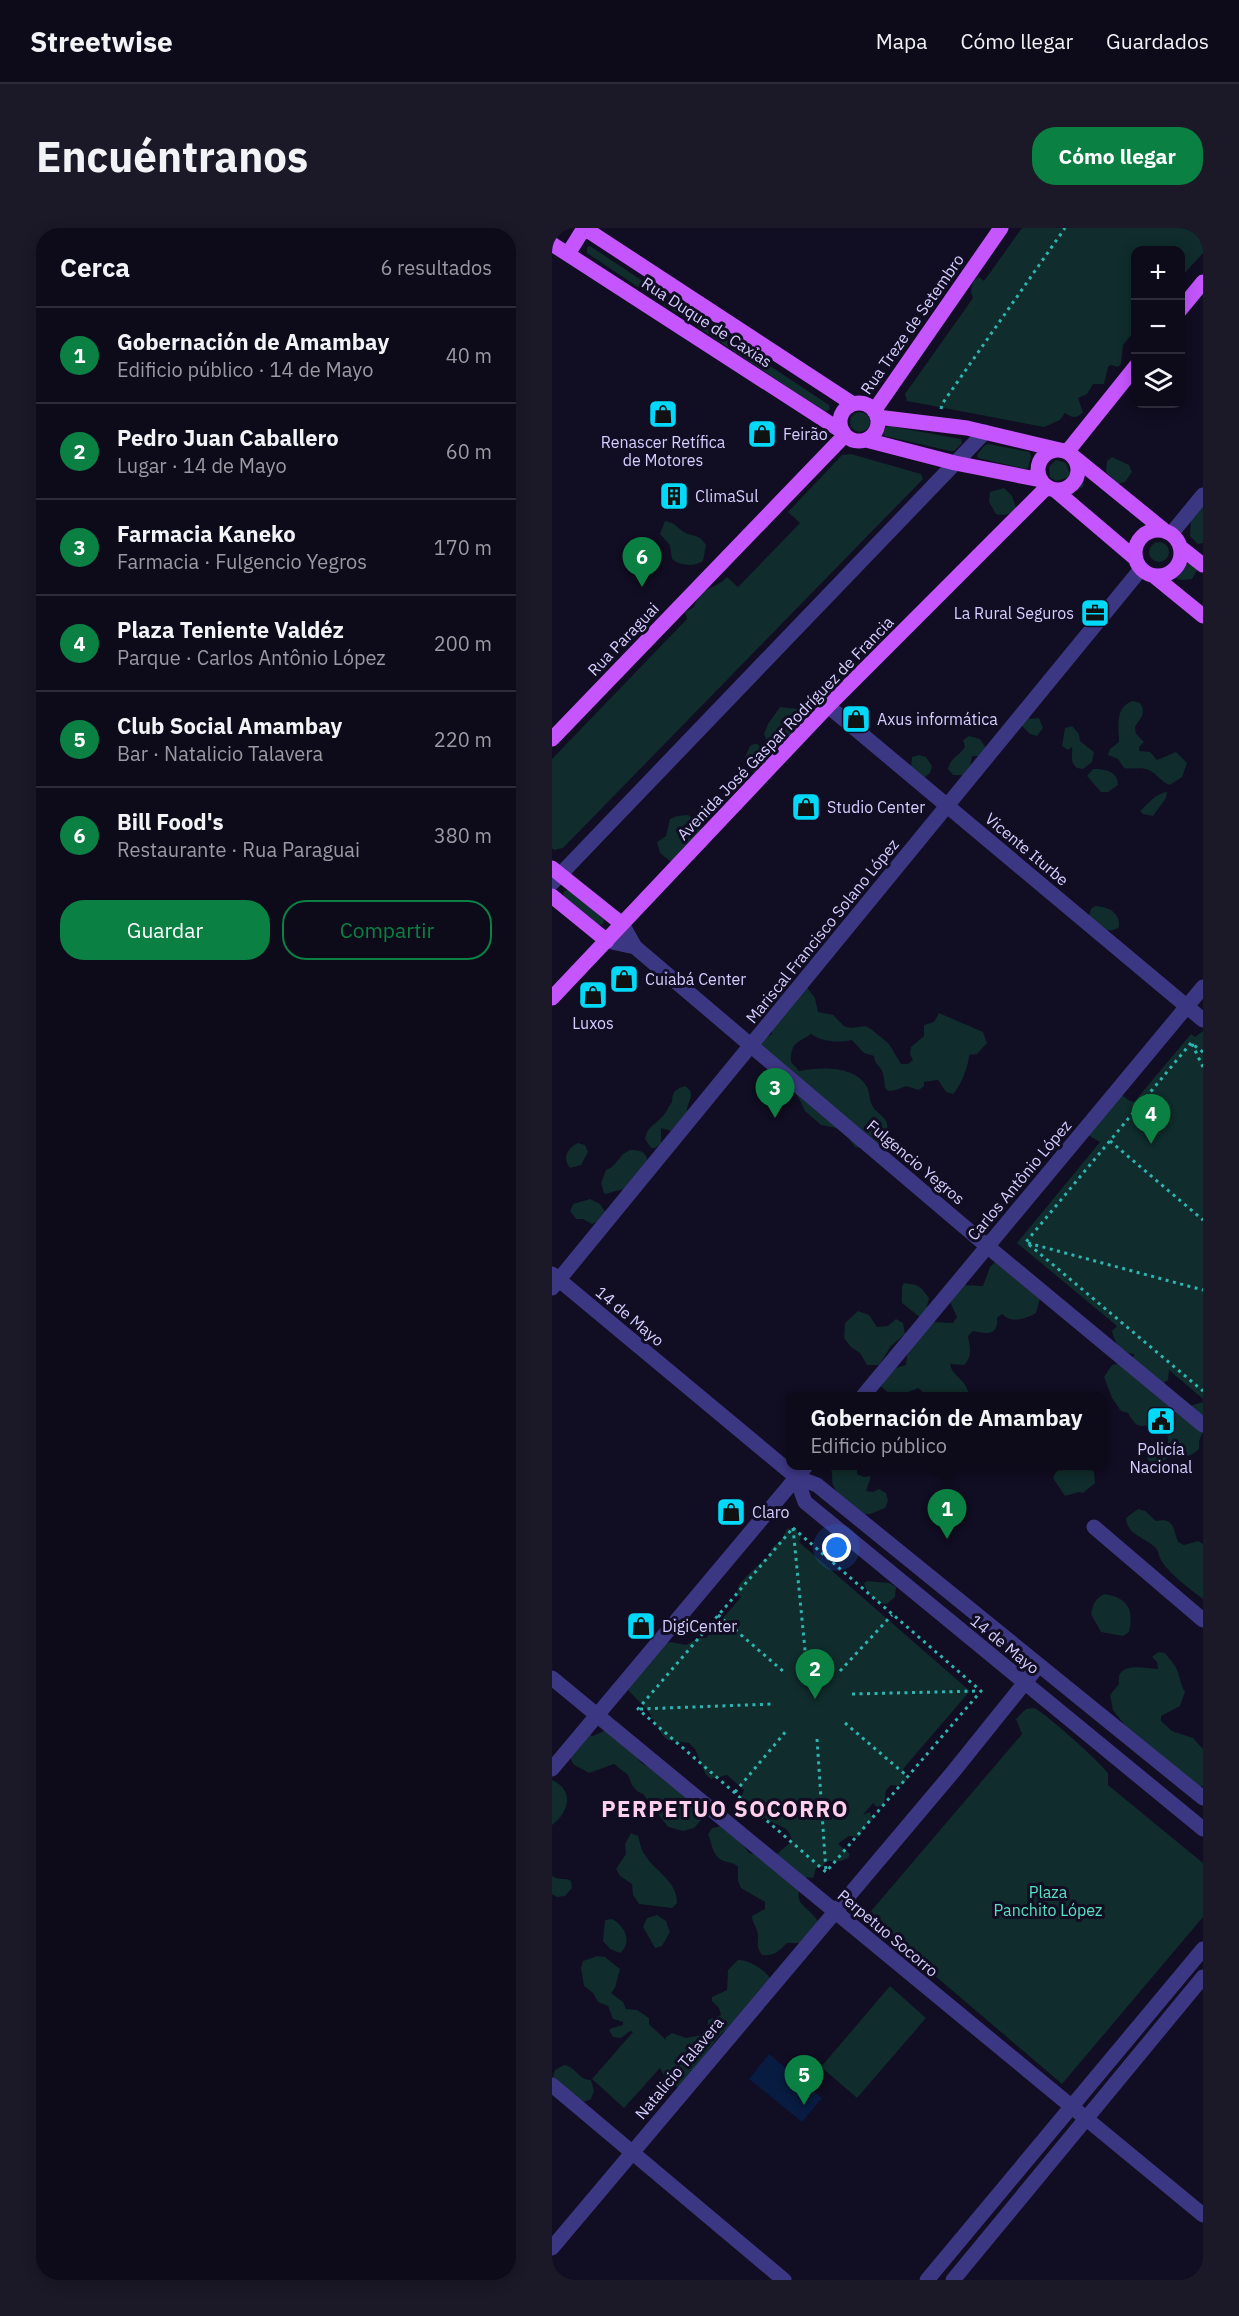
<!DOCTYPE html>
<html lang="es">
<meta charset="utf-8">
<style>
body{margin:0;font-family:"IBM Plex Sans",sans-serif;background:#1b1827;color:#f1f3f6}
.controls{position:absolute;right:18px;top:18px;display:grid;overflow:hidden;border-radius:12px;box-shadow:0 3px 15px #0003}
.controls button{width:54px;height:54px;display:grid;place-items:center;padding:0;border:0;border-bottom:2px solid #2d2b39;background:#0d0a1a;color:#f1f3f6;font:30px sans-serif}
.you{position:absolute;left:285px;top:1320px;width:21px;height:21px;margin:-15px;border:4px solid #fff;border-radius:50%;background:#1a73e8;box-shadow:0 0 0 9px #1a73e833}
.badge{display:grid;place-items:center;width:39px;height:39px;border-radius:50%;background:#0b8043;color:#fff;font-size:20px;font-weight:700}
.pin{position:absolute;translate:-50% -50px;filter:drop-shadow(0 2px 3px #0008)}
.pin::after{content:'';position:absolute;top:32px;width:21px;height:18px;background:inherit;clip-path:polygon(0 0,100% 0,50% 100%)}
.popup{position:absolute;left:234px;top:1164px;width:321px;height:78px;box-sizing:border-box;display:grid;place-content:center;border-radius:12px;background:#0d0a1a;filter:drop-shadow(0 2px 4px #0005);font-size:20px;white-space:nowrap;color:#9a9aa2}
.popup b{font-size:22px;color:#f1f3f6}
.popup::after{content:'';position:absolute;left:50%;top:100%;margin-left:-12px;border:12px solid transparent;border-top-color:#0d0a1a}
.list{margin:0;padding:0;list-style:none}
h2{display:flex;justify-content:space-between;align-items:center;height:78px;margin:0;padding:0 24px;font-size:26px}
h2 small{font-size:20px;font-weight:400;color:#9a9aa2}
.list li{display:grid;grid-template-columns:39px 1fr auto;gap:18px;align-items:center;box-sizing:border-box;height:96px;padding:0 24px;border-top:2px solid #2d2b39}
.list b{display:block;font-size:22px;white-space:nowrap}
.list p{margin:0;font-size:20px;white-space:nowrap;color:#9a9aa2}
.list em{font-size:20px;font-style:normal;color:#9a9aa2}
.actions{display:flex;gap:12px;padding:18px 24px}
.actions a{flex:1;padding:14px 0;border:2px solid #0b8043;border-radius:24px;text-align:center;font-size:21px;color:#0b8043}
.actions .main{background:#0b8043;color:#fff}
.icon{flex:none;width:33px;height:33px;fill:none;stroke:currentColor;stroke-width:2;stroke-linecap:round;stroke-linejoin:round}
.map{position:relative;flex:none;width:651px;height:2052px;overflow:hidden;border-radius:24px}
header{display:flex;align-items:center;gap:36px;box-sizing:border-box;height:84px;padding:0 30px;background:#0d0a1a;border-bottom:2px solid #2d2b39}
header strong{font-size:28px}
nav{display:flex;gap:33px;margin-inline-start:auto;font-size:21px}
.intro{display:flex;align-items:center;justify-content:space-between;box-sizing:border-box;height:144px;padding:0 36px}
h1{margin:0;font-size:42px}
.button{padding:15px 27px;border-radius:24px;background:#0b8043;color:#fff;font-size:21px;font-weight:700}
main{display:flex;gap:36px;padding:0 36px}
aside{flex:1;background:#0d0a1a;border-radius:24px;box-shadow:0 3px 15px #0003}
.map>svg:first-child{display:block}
.green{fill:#102c2c}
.water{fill:#081b40}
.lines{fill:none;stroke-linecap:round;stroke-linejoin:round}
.path{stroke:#2bb6b2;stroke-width:3;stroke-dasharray:3 4.5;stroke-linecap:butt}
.minor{stroke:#3c3782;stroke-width:15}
.major{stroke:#c555ff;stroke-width:15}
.labels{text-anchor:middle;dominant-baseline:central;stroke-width:6;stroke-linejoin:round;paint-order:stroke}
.street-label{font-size:16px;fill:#d5ceff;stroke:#110d22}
.poi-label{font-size:16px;fill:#d5ceff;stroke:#110d22;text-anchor:start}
.park-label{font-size:16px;fill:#58e2c3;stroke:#110d22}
.district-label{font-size:22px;font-weight:bold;letter-spacing:1.5px;fill:#ffd0ed;stroke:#110d22}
</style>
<header>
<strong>Streetwise</strong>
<nav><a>Mapa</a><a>Cómo llegar</a><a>Guardados</a></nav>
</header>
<div class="intro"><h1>Encuéntranos</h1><a class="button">Cómo llegar</a></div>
<main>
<aside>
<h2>Cerca<small>6 resultados</small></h2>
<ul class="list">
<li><span class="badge">1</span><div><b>Gobernación de Amambay</b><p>Edificio público · 14 de Mayo</p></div><em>40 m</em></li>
<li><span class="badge">2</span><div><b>Pedro Juan Caballero</b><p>Lugar · 14 de Mayo</p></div><em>60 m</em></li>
<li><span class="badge">3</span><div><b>Farmacia Kaneko</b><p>Farmacia · Fulgencio Yegros</p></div><em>170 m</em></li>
<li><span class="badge">4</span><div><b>Plaza Teniente Valdéz</b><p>Parque · Carlos Antônio López</p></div><em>200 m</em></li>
<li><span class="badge">5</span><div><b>Club Social Amambay</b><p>Bar · Natalicio Talavera</p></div><em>220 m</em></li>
<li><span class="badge">6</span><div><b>Bill Food's</b><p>Restaurante · Rua Paraguai</p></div><em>380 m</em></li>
</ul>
<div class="actions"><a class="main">Guardar</a><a>Compartir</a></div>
</aside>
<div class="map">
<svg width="651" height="2052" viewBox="0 0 651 2052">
<rect width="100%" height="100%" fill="#110d22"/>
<!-- green -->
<path class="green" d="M470,0H651V25L629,49L628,22H584L583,102L571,117L569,136L566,139L559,137L556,139L552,156H541L535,166L526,170L531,184C525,191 520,190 513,185L508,192L492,199L355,173L353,166L421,70L419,64L421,53L427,49L432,53Z
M38,18L277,177L278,181L273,184L35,25V19Z
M298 194a10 10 0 1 1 20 0a10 10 0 1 1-20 0Z
M337,198L409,211L410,215L402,223H398L333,208L331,206L334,199Z
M436,216L477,224L479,228L476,240L473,241L426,230L425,227L432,218Z
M299,226L369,246L371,251L11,620L2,622L0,620V531L135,391L133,384L142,379C149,357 162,363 175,349L186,359L248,295L236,284L290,227Z
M560,229L577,237L580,244L573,254L566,256L554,244L555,233Z
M504,232L514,235L517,244L522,241L532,251L531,259L525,262L517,261L514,250L504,253L498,249L497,239Z
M452,260L460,268L464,280C458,287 454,288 444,286L437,274L438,264Z
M651,278V315L646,316L638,308L639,290Z
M113,293C121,294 123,297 129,302C139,310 146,304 154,317L151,333C143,339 128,338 120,331L118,317L108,306Z
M597 324a10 10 0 1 1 20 0a10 10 0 1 1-20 0Z
M626,335L641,336L645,342L640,351L629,352L619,348L620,338Z
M581,473L588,475C595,486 588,490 583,499L584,506L592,514L587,519V523L598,524L605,532L624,524L635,535L630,549L618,557C609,554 605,546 597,542C589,538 581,542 572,540L566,531L556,527L558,521L567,514C567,500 562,479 581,473Z
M228,479L247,481L254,491L225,522L216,515L212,506L216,496Z
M476,487L478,491L487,490L491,500L485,508L478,506L469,497Z
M520,498L527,506L528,513L542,524L540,534L531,541L525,540C517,533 521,528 520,519L516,522L510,518L513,500Z
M417,508L428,511L434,520L427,528H420L418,539L412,547H401L396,541C398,530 408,527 413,519L411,512Z
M202,516H205L219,527L204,545L199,543L193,529L198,518Z
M367,527L374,529L380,538L378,545L372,550L359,540L360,529Z
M541,541C553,541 566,543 566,557L556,564H549L535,548Z
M615,564L614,570L601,588L591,586L588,583C596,576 604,565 615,564Z
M136,587C160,601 151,611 143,632H126L119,634L108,625L105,614L114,608L118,591L125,588Z
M17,662L52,691L51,696L47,697L11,668L12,663Z
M543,678C557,679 568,684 567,699C555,708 546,696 537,688L539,681Z
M254,758L263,770L266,784L281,787L292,798L299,800L313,798L319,801L337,816L349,836H356L361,832L358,826L359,819L372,808V797L382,794L387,785L431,804L435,815L425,826L417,827C417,837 408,860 401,866L394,864L386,852L372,854V858L367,862L354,858C324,871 337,855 329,841C325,836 323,835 322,828L312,825L300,812C286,815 271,814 259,806C244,816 239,814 239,834L247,843C268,839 303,837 315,859C318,865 317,872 320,877C323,884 332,887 335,895C336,899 335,904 333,908C326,925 318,922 303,919L290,901L269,897L253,883L247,870L212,832L208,813L220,806V799Z
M651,803V1171L617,1142L616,1152L610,1156L634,1179L651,1174V1204L647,1213V1221C638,1230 627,1230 615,1230L609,1235L601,1236L595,1231L596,1224L601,1219L608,1222L615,1220C618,1209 615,1202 605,1197C588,1197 586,1203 576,1185L569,1183L560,1170L552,1149L560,1137L580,1133L582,1126C568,1125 563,1115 560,1103L565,1098L465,1015L548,914L534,906L568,865L576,872L582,874L639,806L643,809Z
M133,858C146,866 134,874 135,884L119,903L109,900V916L103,920H99L93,911C95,899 101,898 108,891C113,887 116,879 120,874C120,863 124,861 133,858Z
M26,915L33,917L36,924L29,937L18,940C10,930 15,920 26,915Z
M78,922C107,920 93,948 79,958C71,963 62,962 55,966L52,965L49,955L54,942L60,939L71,926Z
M38,971L48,976L54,985L50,991L40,996L31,991H24L18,983L21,976Z
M443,1034L488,1071L484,1085C473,1091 460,1096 450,1086L445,1090C447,1108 434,1106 421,1103L416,1108C418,1120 421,1128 412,1137L398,1136C401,1150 415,1151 417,1168H376L366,1160C351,1166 341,1173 328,1157L340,1141L354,1137L356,1116L380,1094L401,1095L405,1089L399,1076V1067L408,1057L431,1058L438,1039Z
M352,1055L364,1057L370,1061L377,1070L375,1078L377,1082L370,1091L350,1075V1059Z
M306,1083L317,1087L325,1099L336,1098L344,1091L351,1095L353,1106L339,1118L327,1137H315L308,1125L299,1119L292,1110L293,1095Z
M277,1238H308L305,1239V1246L312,1249L319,1248L314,1263L321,1264L327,1261L334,1265L336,1273L333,1280L318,1286H310C302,1279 285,1268 281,1257C279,1250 282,1244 277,1238Z
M511,1238H534L542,1244L543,1255L531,1265L527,1264L513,1268L501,1250L504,1244Z
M586,1281L593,1283L604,1293C622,1289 621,1300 626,1314L632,1317L646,1313L651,1316V1371C638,1361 617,1346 609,1332C606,1327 607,1323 603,1319C592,1309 575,1307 574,1290Z
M243,1300L249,1309L247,1314L418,1463L351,1541L355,1551C352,1557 345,1559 339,1557L334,1562L332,1576L325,1579L321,1575L311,1587L318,1584L320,1591L312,1599L307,1609L297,1608L286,1616L298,1626L296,1630L289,1633H275L271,1638L264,1640L261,1650L250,1649C240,1681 253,1673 268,1696L250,1715H235C227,1723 223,1728 210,1727C204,1719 206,1716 206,1708C206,1700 200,1695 200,1688L213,1681V1674L189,1660L186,1653V1639C181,1634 178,1635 172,1633C160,1629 160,1615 156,1606L160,1600L173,1597L180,1601L197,1625L219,1631L240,1613C238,1597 225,1599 213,1590C209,1587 208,1581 204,1579C198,1576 193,1577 188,1572L192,1562L175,1547L159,1551L154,1547L143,1521L137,1515L116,1512L111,1508L96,1483L76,1462L105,1417L119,1414L134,1417L146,1410H154L189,1369L185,1366C186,1362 185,1359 188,1356C191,1351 213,1330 218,1328L219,1321L230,1311L235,1301Z
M315,1353L337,1355L344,1359L343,1369L335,1376C324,1376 314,1364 312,1355Z
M553,1366C577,1370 582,1383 577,1404L571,1408L549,1404L539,1386C541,1376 543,1370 553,1366Z
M606,1424L613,1425C617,1431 624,1437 626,1444C628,1451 629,1457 633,1464L628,1478L609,1488V1493L620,1503L641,1510L651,1521V1558H644L575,1500L561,1482L558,1467L567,1456C563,1433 591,1440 606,1441L605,1434L600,1429Z
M482,1480C490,1482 549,1535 556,1545V1557L651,1635V1689L510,1856L314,1689L470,1506L464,1491L474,1481Z
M54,1502C61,1506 74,1511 79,1518C86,1527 84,1534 97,1539L150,1580L149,1592L142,1600L131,1603L116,1599L91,1566L85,1563L80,1557L76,1547L62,1536L37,1545L21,1536L17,1526L38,1507L41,1508Z
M0,1552C23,1562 17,1585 0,1597Z
M79,1605L86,1608C88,1614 89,1622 93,1627C103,1644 125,1652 125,1675L120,1680L87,1676L81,1667L80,1656L68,1648L64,1641L74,1626L73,1616Z
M0,1648C7,1653 13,1649 19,1653L20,1660L13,1668L5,1669L0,1666Z
M105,1687L114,1693L118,1704L110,1718L103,1720L91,1699L95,1690Z
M60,1691C73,1698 81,1714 68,1725L58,1721L51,1713L53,1692Z
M45,1728L53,1729L68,1741L63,1760L59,1765L71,1774L74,1781L85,1782L97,1790V1796L114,1812V1809L120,1805L134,1810L155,1806L156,1792L169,1787L167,1780L160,1773V1769L175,1762L176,1742L186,1732C199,1732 217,1744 221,1756L166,1809L129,1860C118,1857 113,1850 108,1840L72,1880L40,1851L81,1804L78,1803L69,1810L61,1809L57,1802L60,1800L71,1797V1794L61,1791L56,1778L46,1774L41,1765L32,1758L29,1740L31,1733Z
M338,1758L374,1790L305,1870L269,1839Z
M12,1837C25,1839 26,1852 39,1852L42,1863L39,1871L32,1874L0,1852L3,1842Z"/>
<!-- water -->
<path class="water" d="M217,1826L270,1870L250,1894L197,1851Z"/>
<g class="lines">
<!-- path -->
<path class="path" d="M389,181L390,176L513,0
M640,816L651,839
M651,824L639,815L474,1014L651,1163
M558,913L651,992
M476,1015L651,1062
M241,1300L429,1463L274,1644L86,1481Z
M241,1300L254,1432
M166,1387L232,1444
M288,1443L340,1387
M300,1466L427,1463
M88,1481L221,1476
M293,1495L355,1548
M265,1511L274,1644
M183,1564L235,1502"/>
<!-- minor -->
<path class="minor" d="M619,306L651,267
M276,478L651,792
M0,655L433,204
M70,696L83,719L435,1018L651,1197
M55,713L83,719
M0,1046L244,1249L265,1257L651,1570
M0,1060L589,341
M311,1168L651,759
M244,1249L253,1274L651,1601
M542,1299L651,1392
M0,1450L651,1987
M0,1541L254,1238
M0,1857L232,2052
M0,2020L401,1544L487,1437
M375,2052L651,1721
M401,2052L651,1749"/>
<!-- major -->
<path class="major" d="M32,0L301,176
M0,16L291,204
M16,26L32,0
M628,82L651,54
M288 194a19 19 0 1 1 38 0a19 19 0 1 1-38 0Z
M322,183L449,0
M325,189L415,200L512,223
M314,212L403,235L489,252
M486 242a20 20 0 1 1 40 0a20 20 0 1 1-40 0Z
M515,224L584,138
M522,229L613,303
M503,262L584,331
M583 325a23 23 0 1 1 46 0a23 23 0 1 1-46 0Z
M628,319L651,337
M602,348L651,388
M0,511L293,207
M0,640L70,696
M0,668L55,713
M0,770L276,478L495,259"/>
</g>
<!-- icons -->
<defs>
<g id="shop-square" transform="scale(1.5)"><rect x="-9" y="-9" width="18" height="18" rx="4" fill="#00d9f9" stroke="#110d22"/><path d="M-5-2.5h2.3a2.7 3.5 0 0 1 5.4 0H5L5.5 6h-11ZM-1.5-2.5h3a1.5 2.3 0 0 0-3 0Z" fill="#111"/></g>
<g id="building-square" transform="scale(1.5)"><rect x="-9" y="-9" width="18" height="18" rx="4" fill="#00d9f9" stroke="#110d22"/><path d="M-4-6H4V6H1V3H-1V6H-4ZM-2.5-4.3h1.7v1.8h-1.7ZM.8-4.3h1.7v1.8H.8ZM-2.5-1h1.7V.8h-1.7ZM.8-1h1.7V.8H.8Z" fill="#111"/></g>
<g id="office-square" transform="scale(1.5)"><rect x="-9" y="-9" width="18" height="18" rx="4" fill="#00d9f9" stroke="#110d22"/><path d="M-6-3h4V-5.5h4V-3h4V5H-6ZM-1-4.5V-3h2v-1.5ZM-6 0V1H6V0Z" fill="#111"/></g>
<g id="civic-square" transform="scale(1.5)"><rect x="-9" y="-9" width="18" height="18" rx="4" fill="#00d9f9" stroke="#110d22"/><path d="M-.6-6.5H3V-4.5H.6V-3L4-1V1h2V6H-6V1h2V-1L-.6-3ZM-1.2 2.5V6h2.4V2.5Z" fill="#111"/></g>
</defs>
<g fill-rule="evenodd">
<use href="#shop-square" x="111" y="186"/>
<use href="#shop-square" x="210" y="206"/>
<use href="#building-square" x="122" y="268"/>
<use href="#office-square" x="543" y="385"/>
<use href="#shop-square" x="304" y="491"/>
<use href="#shop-square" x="254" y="579"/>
<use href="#shop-square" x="72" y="751"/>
<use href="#shop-square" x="41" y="767"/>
<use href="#civic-square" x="609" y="1193"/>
<use href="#shop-square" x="179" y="1284"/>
<use href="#shop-square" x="89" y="1398"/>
</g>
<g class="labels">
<!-- street labels -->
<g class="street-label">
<text transform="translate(155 94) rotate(33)">Rua Duque de Caxias</text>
<text transform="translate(360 96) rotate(-55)">Rua Treze de Setembro</text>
<text transform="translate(71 411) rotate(-46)">Rua Paraguai</text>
<text transform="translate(233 500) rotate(-46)">Avenida José Gaspar Rodríguez de Francia</text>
<text transform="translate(475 621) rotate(40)">Vicente Iturbe</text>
<text transform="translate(270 703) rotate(-51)">Mariscal Francisco Solano López</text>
<text transform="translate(364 934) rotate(40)">Fulgencio Yegros</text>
<text transform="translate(467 952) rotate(-50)">Carlos Antônio López</text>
<text transform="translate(78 1088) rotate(40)">14 de Mayo</text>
<text transform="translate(453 1416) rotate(39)">14 de Mayo</text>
<text transform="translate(336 1705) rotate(40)">Perpetuo Socorro</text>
<text transform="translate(127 1840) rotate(-50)">Natalicio Talavera</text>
</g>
<!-- poi labels -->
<g class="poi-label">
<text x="231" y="206">Feirão</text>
<text x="111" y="214" text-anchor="middle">Renascer Retífica<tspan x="111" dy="18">de Motores</tspan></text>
<text x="143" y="268">ClimaSul</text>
<text x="522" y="385" text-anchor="end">La Rural Seguros</text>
<text x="325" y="491">Axus informática</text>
<text x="275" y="579">Studio Center</text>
<text x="93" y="751">Cuiabá Center</text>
<text x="41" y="795" text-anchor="middle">Luxos</text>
<text x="609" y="1221" text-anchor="middle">Policía<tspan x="609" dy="18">Nacional</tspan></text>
<text x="200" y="1284">Claro</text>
<text x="110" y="1398">DigiCenter</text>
</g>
<!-- park labels -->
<g class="park-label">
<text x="496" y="1664">Plaza<tspan x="496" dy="18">Panchito López</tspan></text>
</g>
<!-- district labels -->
<g class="district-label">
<text x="173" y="1580">PERPETUO SOCORRO</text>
</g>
</g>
</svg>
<div class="controls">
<button>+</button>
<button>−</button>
<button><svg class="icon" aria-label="layers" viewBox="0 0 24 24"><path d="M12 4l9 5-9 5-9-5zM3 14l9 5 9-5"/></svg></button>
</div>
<div class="you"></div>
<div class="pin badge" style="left:395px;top:1311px">1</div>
<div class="popup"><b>Gobernación de Amambay</b>Edificio público</div>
<div class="pin badge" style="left:263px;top:1471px">2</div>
<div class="pin badge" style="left:223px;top:890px">3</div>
<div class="pin badge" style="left:599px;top:916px">4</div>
<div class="pin badge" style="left:252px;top:1877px">5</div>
<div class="pin badge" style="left:90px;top:359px">6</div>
</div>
</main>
